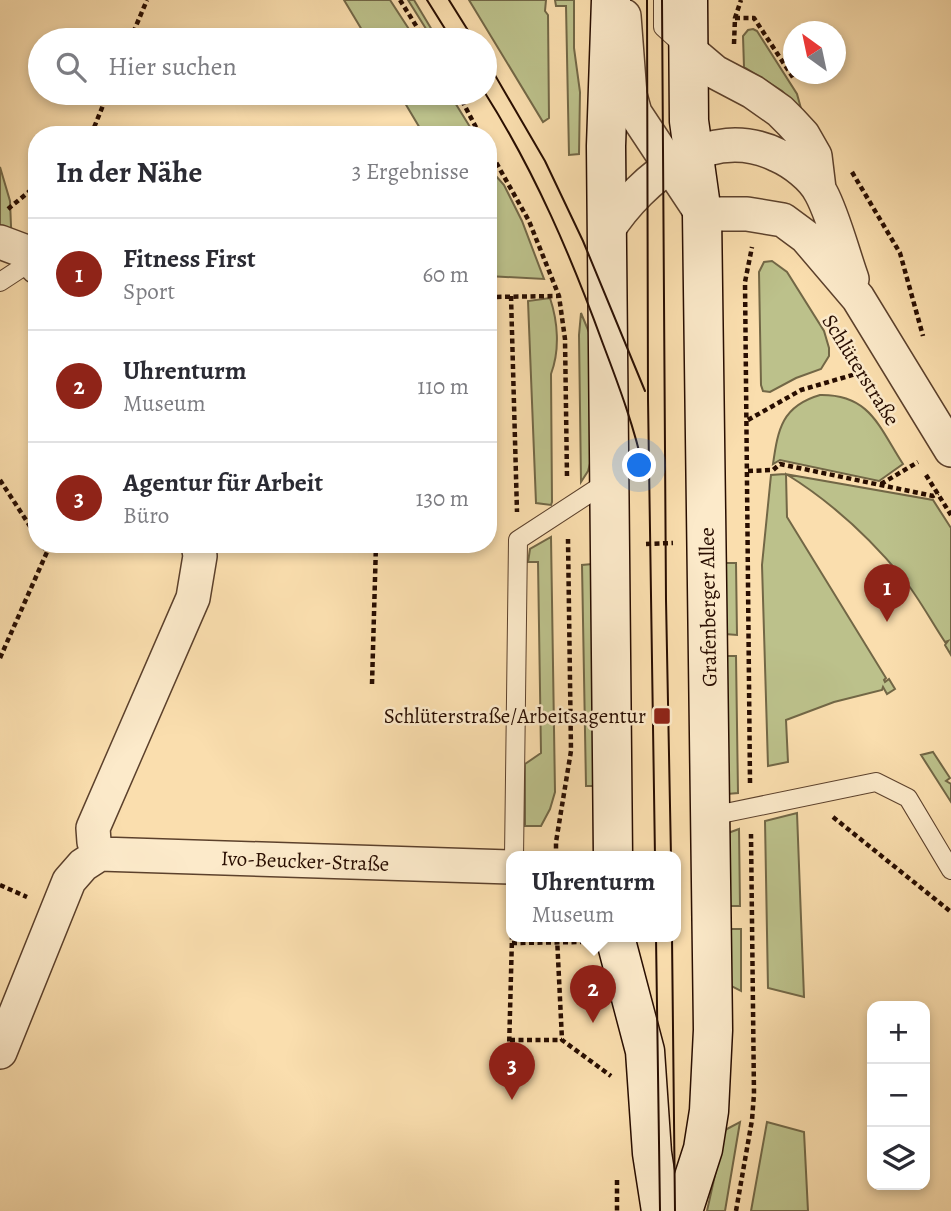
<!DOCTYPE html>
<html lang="de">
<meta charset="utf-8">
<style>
body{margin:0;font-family:Alegreya,serif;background:#f2f2f3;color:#2b2b33}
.controls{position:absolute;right:21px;bottom:21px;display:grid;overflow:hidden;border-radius:14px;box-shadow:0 4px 10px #0003}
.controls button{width:63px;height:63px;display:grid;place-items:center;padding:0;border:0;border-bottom:2px solid #e1e1e2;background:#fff;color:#2b2b33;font:35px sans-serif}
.compass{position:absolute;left:783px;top:21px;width:63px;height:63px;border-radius:50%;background:#fff;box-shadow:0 4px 10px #0003;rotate:327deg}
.you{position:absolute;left:640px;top:466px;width:24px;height:24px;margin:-18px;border:5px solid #fff;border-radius:50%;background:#1a73e8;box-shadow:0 0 0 10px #1a73e833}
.badge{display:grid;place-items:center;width:46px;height:46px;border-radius:50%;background:#8f2418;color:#fff;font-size:23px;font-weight:700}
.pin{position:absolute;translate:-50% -58px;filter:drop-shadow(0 2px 4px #0008)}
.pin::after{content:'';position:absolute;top:37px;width:24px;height:21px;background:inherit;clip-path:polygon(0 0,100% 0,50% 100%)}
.popup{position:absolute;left:506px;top:851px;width:175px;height:91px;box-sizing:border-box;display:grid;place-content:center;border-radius:14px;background:#fff;filter:drop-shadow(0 2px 5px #0005);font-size:23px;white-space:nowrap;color:#7c7c81}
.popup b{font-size:26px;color:#2b2b33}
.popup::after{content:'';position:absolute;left:50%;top:100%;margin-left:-14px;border:14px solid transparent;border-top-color:#fff}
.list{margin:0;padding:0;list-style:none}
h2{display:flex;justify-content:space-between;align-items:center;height:91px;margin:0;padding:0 28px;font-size:30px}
h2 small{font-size:23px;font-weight:400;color:#7c7c81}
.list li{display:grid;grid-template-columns:46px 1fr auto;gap:21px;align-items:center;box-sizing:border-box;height:112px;padding:0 28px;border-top:2px solid #e1e1e2}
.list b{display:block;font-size:26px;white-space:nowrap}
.list p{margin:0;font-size:23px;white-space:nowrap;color:#7c7c81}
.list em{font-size:23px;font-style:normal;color:#7c7c81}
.icon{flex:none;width:38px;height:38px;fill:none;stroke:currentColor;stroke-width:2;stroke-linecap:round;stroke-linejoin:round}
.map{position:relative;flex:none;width:951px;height:1211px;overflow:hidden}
.search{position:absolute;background:#fff;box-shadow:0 4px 10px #0003;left:28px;top:28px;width:469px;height:77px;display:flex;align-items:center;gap:18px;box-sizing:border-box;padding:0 24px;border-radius:38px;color:#7c7c81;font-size:26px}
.panel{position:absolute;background:#fff;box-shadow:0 4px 10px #0003;left:28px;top:126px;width:469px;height:427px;border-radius:28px}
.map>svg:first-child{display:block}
.green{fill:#bcc18b;stroke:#726746;stroke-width:2}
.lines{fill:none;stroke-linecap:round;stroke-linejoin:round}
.lane-casing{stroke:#5c412c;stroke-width:20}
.street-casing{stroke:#5c412c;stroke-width:36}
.secondary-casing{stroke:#280d00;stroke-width:41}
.path{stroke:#280d00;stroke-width:4.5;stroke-dasharray:5 3.5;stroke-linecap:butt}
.lane{stroke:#fceaca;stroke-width:18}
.street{stroke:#fceaca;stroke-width:33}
.secondary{stroke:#fceaca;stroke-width:38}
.tram{stroke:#280d00;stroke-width:2}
.poi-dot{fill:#8f2418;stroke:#fceaca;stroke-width:2.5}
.labels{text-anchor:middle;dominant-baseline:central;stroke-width:5;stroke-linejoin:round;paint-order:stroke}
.street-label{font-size:21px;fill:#280d00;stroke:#fceaca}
.poi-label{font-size:21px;fill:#280d00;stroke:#fceaca;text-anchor:end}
</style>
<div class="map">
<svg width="951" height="1211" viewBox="0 0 951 1211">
<rect width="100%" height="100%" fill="#fadeae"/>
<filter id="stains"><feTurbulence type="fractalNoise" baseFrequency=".00286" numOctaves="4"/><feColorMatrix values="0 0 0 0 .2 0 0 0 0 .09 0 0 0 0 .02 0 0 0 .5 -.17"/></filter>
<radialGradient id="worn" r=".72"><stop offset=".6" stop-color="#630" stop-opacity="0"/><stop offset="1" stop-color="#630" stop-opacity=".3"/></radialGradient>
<!-- green -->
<path class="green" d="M344,0H390L416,40H368Z
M408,0H414L438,40H433Z
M469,0H546L545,11L548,15L549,118L543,122Z
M555,0H574V48L580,92L579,154L569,155L566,6H556Z
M753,29L757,31L797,94L802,112L782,91L744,67L743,36L748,30Z
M399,93H449L475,135H424Z
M0,167L10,201L12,251L0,253Z
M488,167L504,185L522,221L544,279L488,276Z
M772,261L787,272L824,331L829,348V356L821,369L796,378L770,392L763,391L761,385L759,272L764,262Z
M550,298C558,322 560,350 551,374L552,502L551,505L536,503L528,301Z
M581,313L591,337L592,456L588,471L581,482L579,335Z
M820,395C870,394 879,427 903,464L879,481L780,460L773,464C778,429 782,406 820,395Z
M785,474L933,500L951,528V655L945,645L948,641L945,642C931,621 919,598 903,578C870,538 830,501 786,474L787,517L886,678L884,680L885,682L889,679L895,689L887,694L883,687L882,690L834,702L786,720L788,762L768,766L762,565L771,475Z
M551,537L555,792L550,809L541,826H525V764L541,753L538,562H528L530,549Z
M724,563H736L737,635L725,634Z
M592,564L596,786H586L582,565Z
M725,656H736L738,793L727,794Z
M933,752L950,778L946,781L951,784V802L921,755Z
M797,813L804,997L768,988L765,821Z
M739,829L740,906H728V833Z
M730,929H741V991L731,986Z
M740,1122L725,1211H707L725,1130Z
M767,1122L804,1132L808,1211H751Z"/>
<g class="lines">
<!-- lane casing -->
<g class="lane-casing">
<path id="lane" d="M663,0V27L686,48
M0,282L32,261
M711,816L876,782L908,798L951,870
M514,857L518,540L610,480"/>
</g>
<!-- street casing -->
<g class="street-casing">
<path id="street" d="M624,16L630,95L635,113L702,214H747L783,220L806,237L858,298L951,450
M689,50L715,72L753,92L780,111L791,122L803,135L815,156L819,189
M607,231C642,177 710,122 777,155C793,162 813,177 821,193C833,215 843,254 852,279
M0,242L24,251L37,267
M100,854L94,842L93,828L193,598L200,556L198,544
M0,1052L69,881L83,865L100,854L511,867"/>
</g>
<!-- secondary casing -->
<g class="secondary-casing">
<path id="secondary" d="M611,0L606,146L613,857
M615,937L645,1051L652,1153L661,1211
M683,1211L703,1149L709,1111L713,1030L702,214L689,121L688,0"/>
</g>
<!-- path -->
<path class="path" d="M400,0L425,40
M735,18H754L794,79
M130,40L147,0
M734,44L735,18L741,0
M458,93L480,135
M91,135L108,93
M488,148L529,221L559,296L565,339L567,477
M852,172L900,253L923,336
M8,209L37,185
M511,296L517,512
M488,297L559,296
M748,420L801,390L866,371
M748,471L773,470L780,464L933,496L938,493
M926,475L951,515
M0,480L37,537
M881,484L918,462
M646,544L673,543
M0,658L47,552L42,544
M372,684L376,544
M750,783L745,282L752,247
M833,817L951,912
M556,857V842L571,751L568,539
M0,885L27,897
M557,937L562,1040L611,1076
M512,943L581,942
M510,1040H562
M509,1050L512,937
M617,1180V1211
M736,1211L752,1120L754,1094L751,834"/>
<!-- lane -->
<use href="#lane" class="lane"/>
<!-- street -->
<use href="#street" class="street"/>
<!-- secondary -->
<use href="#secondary" class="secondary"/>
<!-- tram -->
<path class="tram" d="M427,0L452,40
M449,0L474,40
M647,0L648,399L655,857
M662,0L666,600L671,857
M485,58L545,161L583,241L645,391
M485,93C535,172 571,256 603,344C619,386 635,429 644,472
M656,937L660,1211
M672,937L675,1211"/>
</g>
<!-- markers -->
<rect class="poi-dot" x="653" y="707" width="18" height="18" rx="3.5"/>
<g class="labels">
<!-- street labels -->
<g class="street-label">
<text transform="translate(861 370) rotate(58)">Schlüterstraße</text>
<text transform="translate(708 607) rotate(-91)">Grafenberger Allee</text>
<text transform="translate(305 861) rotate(2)">Ivo-Beucker-Straße</text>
</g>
<!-- poi labels -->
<g class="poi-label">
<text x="646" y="716">Schlüterstraße/Arbeitsagentur</text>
</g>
</g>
<rect width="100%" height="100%" filter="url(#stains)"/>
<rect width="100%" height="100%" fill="url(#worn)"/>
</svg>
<div class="controls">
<button>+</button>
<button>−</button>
<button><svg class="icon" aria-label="layers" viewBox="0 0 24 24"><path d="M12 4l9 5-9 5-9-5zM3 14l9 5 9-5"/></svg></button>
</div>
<svg class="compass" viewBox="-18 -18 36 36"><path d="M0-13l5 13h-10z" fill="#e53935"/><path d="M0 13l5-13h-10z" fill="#7c7c81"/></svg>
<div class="you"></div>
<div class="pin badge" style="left:887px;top:622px">1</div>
<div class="pin badge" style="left:593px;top:1023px">2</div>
<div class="popup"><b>Uhrenturm</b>Museum</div>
<div class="pin badge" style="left:512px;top:1100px">3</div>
<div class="search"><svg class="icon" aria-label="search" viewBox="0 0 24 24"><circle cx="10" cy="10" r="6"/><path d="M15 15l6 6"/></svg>Hier suchen</div>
<section class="panel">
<h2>In der Nähe<small>3 Ergebnisse</small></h2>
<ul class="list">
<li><span class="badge">1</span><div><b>Fitness First</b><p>Sport</p></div><em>60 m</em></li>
<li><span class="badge">2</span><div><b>Uhrenturm</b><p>Museum</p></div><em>110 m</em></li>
<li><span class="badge">3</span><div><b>Agentur für Arbeit</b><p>Büro</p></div><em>130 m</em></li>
</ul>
</section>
</div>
